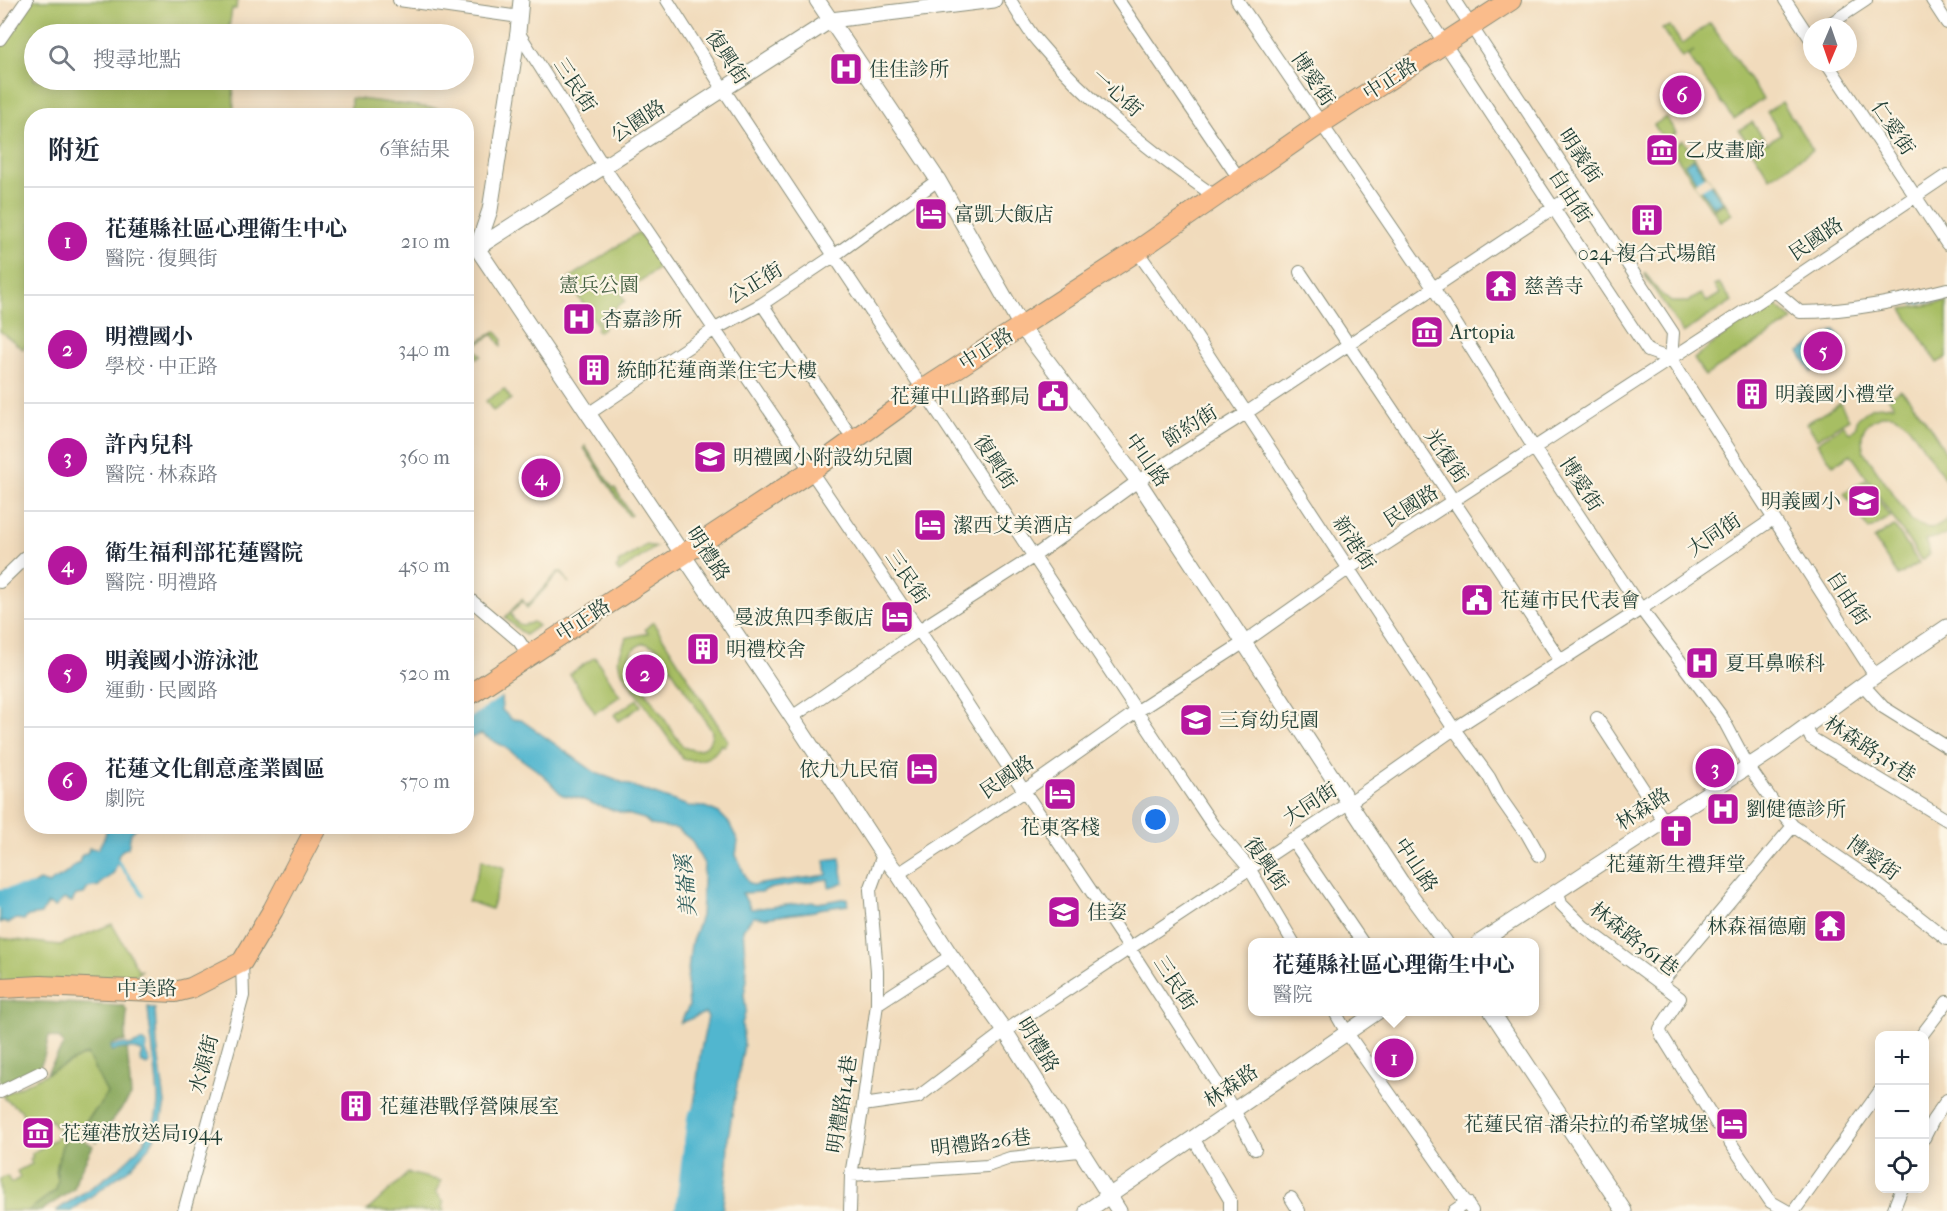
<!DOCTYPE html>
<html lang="zh-TW">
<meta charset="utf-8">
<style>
body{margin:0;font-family:"IM FELL French Canon","Noto Serif TC",serif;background:#f2f2f3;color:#1f2937}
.controls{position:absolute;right:18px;bottom:18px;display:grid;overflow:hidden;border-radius:12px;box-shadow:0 3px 15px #0003}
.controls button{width:54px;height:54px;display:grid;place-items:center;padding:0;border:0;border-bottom:2px solid #e0e1e3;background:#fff;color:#1f2937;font:30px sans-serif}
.compass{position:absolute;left:1803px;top:18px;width:54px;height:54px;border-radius:50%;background:#fff;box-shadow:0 3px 15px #0003;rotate:182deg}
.you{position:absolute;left:1156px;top:820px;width:21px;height:21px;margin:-15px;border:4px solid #fff;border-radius:50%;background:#1a73e8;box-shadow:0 0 0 9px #1a73e833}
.badge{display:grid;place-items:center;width:39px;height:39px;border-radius:50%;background:#b5179e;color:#fff;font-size:20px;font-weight:700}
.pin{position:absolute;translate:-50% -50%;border:3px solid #fff;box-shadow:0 2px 6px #0006}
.popup{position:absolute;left:1248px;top:938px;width:291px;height:78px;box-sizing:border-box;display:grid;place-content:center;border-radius:12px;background:#fff;filter:drop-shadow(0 2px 4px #0005);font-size:20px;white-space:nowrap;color:#747a83}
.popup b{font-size:22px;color:#1f2937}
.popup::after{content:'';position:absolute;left:50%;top:100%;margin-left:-12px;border:12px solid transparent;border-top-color:#fff}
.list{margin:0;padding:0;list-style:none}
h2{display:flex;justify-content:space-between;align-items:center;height:78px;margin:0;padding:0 24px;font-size:26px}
h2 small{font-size:20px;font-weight:400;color:#747a83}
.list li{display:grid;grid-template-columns:39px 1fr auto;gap:18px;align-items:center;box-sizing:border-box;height:108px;padding:0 24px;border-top:2px solid #e0e1e3}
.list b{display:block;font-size:22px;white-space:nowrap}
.list p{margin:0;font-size:20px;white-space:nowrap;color:#747a83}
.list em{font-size:20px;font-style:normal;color:#747a83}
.icon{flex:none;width:33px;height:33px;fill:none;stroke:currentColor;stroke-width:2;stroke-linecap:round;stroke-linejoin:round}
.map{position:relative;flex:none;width:1947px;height:1211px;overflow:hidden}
.search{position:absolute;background:#fff;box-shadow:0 3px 15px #0003;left:24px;top:24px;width:450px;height:66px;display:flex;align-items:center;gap:15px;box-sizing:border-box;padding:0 21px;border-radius:33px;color:#747a83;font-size:22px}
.panel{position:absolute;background:#fff;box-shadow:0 3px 15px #0003;left:24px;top:108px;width:450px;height:726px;border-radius:24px}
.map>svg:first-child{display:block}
.green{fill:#a7be63;stroke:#637e4c;stroke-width:1.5;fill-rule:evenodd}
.forest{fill:#85a559;stroke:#527146;stroke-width:1.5}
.water{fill:#51b6cf;stroke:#387a82;stroke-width:1.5}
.pier{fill:#f1dbbc}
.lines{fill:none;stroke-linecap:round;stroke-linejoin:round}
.stream{stroke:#51b6cf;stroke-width:3}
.river{stroke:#51b6cf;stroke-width:20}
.minor-casing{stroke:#888c78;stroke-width:14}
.tertiary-casing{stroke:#888c78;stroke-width:17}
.primary-casing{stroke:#888c78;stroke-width:22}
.minor{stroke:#fff;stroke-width:12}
.tertiary{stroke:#fff;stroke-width:15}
.primary{stroke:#fabc8b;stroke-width:20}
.labels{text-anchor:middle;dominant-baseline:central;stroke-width:4.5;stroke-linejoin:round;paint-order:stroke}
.street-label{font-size:20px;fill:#1f3d34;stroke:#fcf5e5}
.poi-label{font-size:20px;fill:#1f3d34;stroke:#fcf5e5;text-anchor:start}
.park-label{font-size:20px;fill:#415d40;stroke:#fcf5e5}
.water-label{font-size:21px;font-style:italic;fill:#2c5b5b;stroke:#fcf5e5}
</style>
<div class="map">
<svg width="1947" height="1211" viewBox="0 0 1947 1211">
<rect width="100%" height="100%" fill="#fcf5e5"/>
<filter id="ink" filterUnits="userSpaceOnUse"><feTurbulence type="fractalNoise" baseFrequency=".0167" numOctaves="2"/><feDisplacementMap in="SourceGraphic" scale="12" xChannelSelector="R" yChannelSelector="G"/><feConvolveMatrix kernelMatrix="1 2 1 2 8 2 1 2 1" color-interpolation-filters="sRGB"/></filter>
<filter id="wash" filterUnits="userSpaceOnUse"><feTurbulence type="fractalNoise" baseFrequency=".008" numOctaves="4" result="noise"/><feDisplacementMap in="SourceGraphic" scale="24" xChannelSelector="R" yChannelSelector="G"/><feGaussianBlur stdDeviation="1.35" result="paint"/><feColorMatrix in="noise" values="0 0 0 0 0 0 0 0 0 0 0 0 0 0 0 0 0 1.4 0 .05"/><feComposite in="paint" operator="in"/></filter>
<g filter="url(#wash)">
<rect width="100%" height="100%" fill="#f1dbbc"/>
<!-- green -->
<path class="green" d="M29,0H237L236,9H232L228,34H34V80H233L234,115L32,116L31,338L23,349L0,331V45Z
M1710,23L1763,99L1734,119L1688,56L1694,51L1682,58L1662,29L1670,26L1682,44Z
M351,98L464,112V115H351Z
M1782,102L1813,150L1770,178L1739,130L1752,122L1767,143L1781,134L1767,112Z
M1666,117L1676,133L1664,140L1654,125Z
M1683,140L1724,202L1712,210L1671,148Z
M1725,203L1732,214L1720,221L1713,210Z
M639,232L662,266L621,294L625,301L598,319L604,328L598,332L596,329L598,326L567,280Z
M1645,273L1659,292L1671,302H1688L1701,294L1707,302L1720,294L1714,286L1719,283L1732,301L1683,333L1644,274Z
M1769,300L1793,320L1705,376L1694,359Z
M1947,302V357L1937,363L1902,309Z
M495,331L502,339L501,346L493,334L474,346L481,356L477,358L470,347Z
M504,389L511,399L493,411L486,401Z
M1900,390C1910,396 1944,446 1947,457C1947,464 1947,475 1947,482C1939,470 1931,458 1923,447C1910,427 1896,402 1870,422C1860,429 1861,441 1864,452L1911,520C1923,529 1937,532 1947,519V535L1925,540L1930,554L1921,560L1851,454L1833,465L1817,443L1844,425L1847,431L1851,433L1856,427V420L1872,407L1894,405L1888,397Z
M1840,403L1849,419L1817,439L1807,423Z
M585,446L613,488H615L631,515L629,516L584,448Z
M1865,480L1890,517L1869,530L1844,493Z
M1894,526L1919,563L1898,576L1874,539Z
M646,545L656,547L619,572L616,568L619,566L618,563Z
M558,572H562L569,583L561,573H559L527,608L522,601L511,613C514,624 522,628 533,622L538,626L525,635L505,618L522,599L527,606Z
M653,622L728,741L724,746L721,744C714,759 699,763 683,759L620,669L618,660L626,638L648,633L645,629ZM644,643L657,647L712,731C711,749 698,753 683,747L630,668C627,655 631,648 644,643Z
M595,657L620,696L595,713L570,674Z
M637,699L641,706L619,721L614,715Z
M482,860L505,868L491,909L468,901Z
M112,924L139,971L142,970L118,990L0,988V938L60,945Z
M87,1054L107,1093L103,1101L77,1131L70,1127L66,1133L69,1136L62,1146L56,1170L58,1180L56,1190L28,1211H0V1179L7,1176L11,1183L20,1178L17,1171L32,1164L30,1159L33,1157L31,1154L57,1138L56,1135L61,1133L58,1125L55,1127L51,1120L44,1123L43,1121L29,1128L21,1110L6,1100L3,1095Z
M408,1173L441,1181L436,1192L444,1203L442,1206L445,1211H367Z"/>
<!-- forest -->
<path class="forest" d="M0,1000L124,1006L127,1012L125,1041L114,1043L112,1046L127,1048L131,1096L96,1142L83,1133L80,1137L93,1146L77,1177L74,1189L41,1211H28L56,1190L58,1180L56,1170L62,1145L69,1136L73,1138C83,1122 99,1110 107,1093L87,1054L46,1074L64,1044L60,1039L49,1036C46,1045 46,1055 41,1064C34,1076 12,1082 0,1088Z"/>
<!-- water -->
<path class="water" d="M1693,159L1722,202L1713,207L1685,164Z
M1835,330L1848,350L1812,372L1799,352Z
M466,679L501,697L502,710L511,719L521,720L596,773L688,806L705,807L719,813L729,823L738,841L736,855L748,882L753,885L827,875L825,860L840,858L844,883L829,887L828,879L767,889L762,892L742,893L751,909L814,902L818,903L847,898L848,905L818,909L815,911L764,918L753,917L743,929L747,980L744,994L746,1010L742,1024L744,1044L728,1138L727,1174L722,1211H690L694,1106L700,1054L708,1017L705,1013L680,1023L689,1006L687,981L691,944L701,916L704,864L691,840L677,829L651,825L644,819L596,805L579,798L562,795L542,774L503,746L481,734L471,738L467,735Z
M107,827H137L131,833L128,848C114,851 120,862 114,872C110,878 103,879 99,886L88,888L84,894L76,895L72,902L64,899L55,907L48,904L41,914L28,916L24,920L16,919L8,924L3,921L0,923V902L12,898L17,893L22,894L26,887L31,886L39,881L49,884C54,879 57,879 62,876C69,872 72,866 79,863L81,856L88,852L89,848L98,849L105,836Z
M148,1007L155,1009L157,1044L165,1103L160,1128L149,1147L130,1168L71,1211H56C94,1184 158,1154 158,1100C157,1069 150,1038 148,1007Z
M142,1041L147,1045L146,1052L150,1062L147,1065L141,1062L140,1059L142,1052C132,1047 124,1048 112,1051L111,1046L126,1044L130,1046Z"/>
<!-- pier -->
<path class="pier" d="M1706,175L1712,183L1699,191L1694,183Z
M466,676L504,695L467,720Z"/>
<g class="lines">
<!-- stream -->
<path class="stream" d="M1914,303L1947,298
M115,858L143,895"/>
<!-- river -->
<path class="river" d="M0,899L37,894
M685,1211L697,1118"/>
</g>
</g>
<g filter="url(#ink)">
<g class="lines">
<!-- minor casing -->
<g class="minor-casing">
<path id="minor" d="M399,0L520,17
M667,0L724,90L1173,766L1214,827L1249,868L1293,942
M1010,0C1019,14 1027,30 1038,42C1089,103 1151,152 1216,197
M1118,0L1240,180
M1237,0L1434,289L1534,448L1641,609L1722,717L1748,766L1773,802L1793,826L1873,881L1947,939
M1416,0L1648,351L1671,359L1673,333L1454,0
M1785,0L1812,41
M1932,0L1947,23
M1825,27L1866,0
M518,32L604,167L919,630L1024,791L1130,949L1234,1110L1255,1149
M0,39L27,0
M1827,63L1947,244
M1137,251L1176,306L1454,729L1489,777L1499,796L1520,826L1526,832L1539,855
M1300,272L1561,661
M1775,291L1800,312C1849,312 1899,301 1947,289
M762,304L854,441
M1671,359L1875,676
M588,414L715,329L762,304L835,255L938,180
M0,582L32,551
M466,596L519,641L529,656
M1863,685L1883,707L1947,747
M792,717L919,630L1033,557L1138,481L1246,413L1580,190
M1597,718L1664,821
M1806,727L1811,738L1947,820
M1292,839L1362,942
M898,874L1024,791L1136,712L1243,643L1348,569L1775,291L1947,175
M1558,891L1561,904L1583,926L1680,998L1660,1029L1661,1034L1717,1124
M1660,984L1793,826
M877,1004L951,956
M1335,1012L1347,1033L1472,1211
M1921,1036L1947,1002
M0,1092L41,1072
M863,1105L918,1097L1005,1031L1350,802L1454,729L1641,609L1773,519
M1193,1138L1230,1200V1211
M1924,1138L1933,1120L1947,1100
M1730,1142L1771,1202L1787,1211
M851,1175L987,1166L1010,1158L1079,1151
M1291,1198L1299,1211
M184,1211L243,996L242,962
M850,1211L851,1175L863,1105L877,1004V971L870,890L883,855
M1454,1211L1467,1202
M1794,1211L1880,1091
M1893,1211L1902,1188"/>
</g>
<!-- tertiary casing -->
<g class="tertiary-casing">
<path id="tertiary" d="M817,0L938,180L1021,326L1138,481L1401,882L1445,942
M477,248L792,717L883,855L898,874L951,956L1005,1031L1119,1211
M477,248L831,20L994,0
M477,248L490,210L518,32L521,0
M1480,942L1775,749L1875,676L1947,627
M1492,1012L1624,1211
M1087,1211L1377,1012"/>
</g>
<!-- primary casing -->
<g class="primary-casing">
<path id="primary" d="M466,697L812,470L923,390L1137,251L1320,124L1511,0
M0,988L41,986L175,992L191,988L242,962L273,910L317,826"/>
</g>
<!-- minor -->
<use href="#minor" class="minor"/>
<!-- tertiary -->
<use href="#tertiary" class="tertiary"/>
<!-- primary -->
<use href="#primary" class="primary"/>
</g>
</g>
<!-- icons -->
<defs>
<g id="hospital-square" transform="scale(1.725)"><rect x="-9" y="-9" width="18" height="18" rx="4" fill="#b5179e" stroke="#fcf5e5"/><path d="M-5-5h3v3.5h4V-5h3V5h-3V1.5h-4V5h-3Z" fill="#fff"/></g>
<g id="museum-square" transform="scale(1.725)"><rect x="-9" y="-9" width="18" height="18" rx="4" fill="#b5179e" stroke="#fcf5e5"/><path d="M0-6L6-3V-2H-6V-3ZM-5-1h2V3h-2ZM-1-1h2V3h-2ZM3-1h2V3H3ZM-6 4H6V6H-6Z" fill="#fff"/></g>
<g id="hotel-square" transform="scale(1.725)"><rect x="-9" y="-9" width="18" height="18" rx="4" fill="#b5179e" stroke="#fcf5e5"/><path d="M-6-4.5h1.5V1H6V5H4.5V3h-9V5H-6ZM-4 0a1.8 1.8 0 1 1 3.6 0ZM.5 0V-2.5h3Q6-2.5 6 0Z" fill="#fff"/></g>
<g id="building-square" transform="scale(1.725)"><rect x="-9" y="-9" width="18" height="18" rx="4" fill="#b5179e" stroke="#fcf5e5"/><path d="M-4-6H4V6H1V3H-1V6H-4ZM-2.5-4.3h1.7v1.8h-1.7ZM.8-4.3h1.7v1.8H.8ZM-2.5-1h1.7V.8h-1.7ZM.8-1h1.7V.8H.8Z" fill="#fff"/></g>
<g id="temple-square" transform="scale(1.725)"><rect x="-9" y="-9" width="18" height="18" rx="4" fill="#b5179e" stroke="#fcf5e5"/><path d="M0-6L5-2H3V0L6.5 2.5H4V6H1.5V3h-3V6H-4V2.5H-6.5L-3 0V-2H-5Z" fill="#fff"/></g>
<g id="civic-square" transform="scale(1.725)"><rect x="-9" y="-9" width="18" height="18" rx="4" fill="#b5179e" stroke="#fcf5e5"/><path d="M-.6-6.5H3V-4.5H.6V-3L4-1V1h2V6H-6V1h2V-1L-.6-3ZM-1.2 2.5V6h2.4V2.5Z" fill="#fff"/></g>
<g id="school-square" transform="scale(1.725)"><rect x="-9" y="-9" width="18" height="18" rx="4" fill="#b5179e" stroke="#fcf5e5"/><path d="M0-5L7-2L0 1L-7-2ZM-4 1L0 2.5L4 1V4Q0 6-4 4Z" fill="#fff"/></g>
<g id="church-square" transform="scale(1.725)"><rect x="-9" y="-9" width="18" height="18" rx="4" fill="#b5179e" stroke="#fcf5e5"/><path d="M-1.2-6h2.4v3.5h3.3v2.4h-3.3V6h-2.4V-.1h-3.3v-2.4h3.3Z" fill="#fff"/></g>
</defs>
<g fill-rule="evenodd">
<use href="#hospital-square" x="846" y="69"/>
<use href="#museum-square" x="1662" y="150"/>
<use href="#hotel-square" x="931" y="214"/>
<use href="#building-square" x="1647" y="220"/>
<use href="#temple-square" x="1501" y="286"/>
<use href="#hospital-square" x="579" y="319"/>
<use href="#museum-square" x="1427" y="332"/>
<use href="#building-square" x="594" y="370"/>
<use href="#building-square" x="1752" y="394"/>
<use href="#civic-square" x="1053" y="396"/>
<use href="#school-square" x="710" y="457"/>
<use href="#school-square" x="1864" y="501"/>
<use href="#hotel-square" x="930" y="525"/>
<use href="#civic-square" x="1477" y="600"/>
<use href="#hotel-square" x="897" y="617"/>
<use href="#building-square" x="703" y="649"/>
<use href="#hospital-square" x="1702" y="663"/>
<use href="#school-square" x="1196" y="720"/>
<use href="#hotel-square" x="922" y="769"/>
<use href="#hotel-square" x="1060" y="794"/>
<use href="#hospital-square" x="1723" y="809"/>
<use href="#church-square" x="1676" y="831"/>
<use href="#school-square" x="1064" y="912"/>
<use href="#temple-square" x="1830" y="926"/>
<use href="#building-square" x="356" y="1106"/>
<use href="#hotel-square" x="1732" y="1124"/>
<use href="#museum-square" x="38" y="1133"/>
</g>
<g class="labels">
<!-- street labels -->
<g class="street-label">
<text transform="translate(727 57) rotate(57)">復興街</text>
<text transform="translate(1313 79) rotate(56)">博愛街</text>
<text transform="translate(1390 79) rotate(-33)">中正路</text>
<text transform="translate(575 85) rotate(57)">三民街</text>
<text transform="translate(1117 93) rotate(42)">一心街</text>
<text transform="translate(638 121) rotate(-33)">公園路</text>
<text transform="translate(1893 128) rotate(56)">仁愛街</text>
<text transform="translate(1580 156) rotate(56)">明義街</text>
<text transform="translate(1570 196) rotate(57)">自由街</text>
<text transform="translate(1816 239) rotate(-34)">民國路</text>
<text transform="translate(755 283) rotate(-31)">公正街</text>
<text transform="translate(986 349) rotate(-33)">中正路</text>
<text transform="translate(1190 426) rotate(-32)">節約街</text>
<text transform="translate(1446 456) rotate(56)">光復街</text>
<text transform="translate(1147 460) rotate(55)">中山路</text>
<text transform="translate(995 462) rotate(57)">復興街</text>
<text transform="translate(1581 484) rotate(57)">博愛街</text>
<text transform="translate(1411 506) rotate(-32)">民國路</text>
<text transform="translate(1714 535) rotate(-34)">大同街</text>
<text transform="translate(1354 543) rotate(57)">新港街</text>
<text transform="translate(708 554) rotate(56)">明禮路</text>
<text transform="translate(907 577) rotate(56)">三民街</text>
<text transform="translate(1848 598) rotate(57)">自由街</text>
<text transform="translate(583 620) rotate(-33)">中正路</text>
<text transform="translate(1870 749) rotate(33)">林森路315巷</text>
<text transform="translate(1007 777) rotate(-34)">民國路</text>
<text transform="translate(1310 804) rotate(-33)">大同街</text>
<text transform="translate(1643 809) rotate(-33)">林森路</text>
<text transform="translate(1873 858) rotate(36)">博愛街</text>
<text transform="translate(1266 864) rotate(55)">復興街</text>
<text transform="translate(1416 865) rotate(56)">中山路</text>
<text transform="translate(1634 939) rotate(38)">林森路361巷</text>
<text transform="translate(1175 983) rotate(57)">三民街</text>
<text transform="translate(147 989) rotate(-1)">中美路</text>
<text transform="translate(1038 1045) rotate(58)">明禮路</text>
<text transform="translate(204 1064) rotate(-75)">水源街</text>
<text transform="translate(1231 1086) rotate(-34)">林森路</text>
<text transform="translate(842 1104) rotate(-81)">明禮路14巷</text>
<text transform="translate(981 1143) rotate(-7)">明禮路26巷</text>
</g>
<!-- poi labels -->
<g class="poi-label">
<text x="869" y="69">佳佳診所</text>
<text x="1685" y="150">乙皮畫廊</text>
<text x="954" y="214">富凱大飯店</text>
<text x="1647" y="253" text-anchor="middle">024-複合式場館</text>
<text x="1524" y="286">慈善寺</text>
<text x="602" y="319">杏嘉診所</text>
<text x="1450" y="332">Artopia</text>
<text x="617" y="370">統帥花蓮商業住宅大樓</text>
<text x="1775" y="394">明義國小禮堂</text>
<text x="1030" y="396" text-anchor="end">花蓮中山路郵局</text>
<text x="733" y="457">明禮國小附設幼兒園</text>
<text x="1841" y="501" text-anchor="end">明義國小</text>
<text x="953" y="525">潔西艾美酒店</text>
<text x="1500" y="600">花蓮市民代表會</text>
<text x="874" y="617" text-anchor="end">曼波魚四季飯店</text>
<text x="726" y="649">明禮校舍</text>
<text x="1725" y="663">夏耳鼻喉科</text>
<text x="1219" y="720">三育幼兒園</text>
<text x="899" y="769" text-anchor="end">依九九民宿</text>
<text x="1746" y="809">劉健德診所</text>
<text x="1060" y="827" text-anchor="middle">花東客棧</text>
<text x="1676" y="864" text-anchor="middle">花蓮新生禮拜堂</text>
<text x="1087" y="912">佳姿</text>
<text x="1807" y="926" text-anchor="end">林森福德廟</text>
<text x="379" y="1106">花蓮港戰俘營陳展室</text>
<text x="1709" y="1124" text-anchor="end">花蓮民宿-潘朵拉的希望城堡</text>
<text x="61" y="1133">花蓮港放送局1944</text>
</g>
<!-- park labels -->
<g class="park-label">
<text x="599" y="285">憲兵公園</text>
</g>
<!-- water labels -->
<g class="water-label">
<text transform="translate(686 886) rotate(-95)">美崙溪</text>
</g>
</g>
</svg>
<div class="controls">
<button>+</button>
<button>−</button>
<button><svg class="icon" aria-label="locate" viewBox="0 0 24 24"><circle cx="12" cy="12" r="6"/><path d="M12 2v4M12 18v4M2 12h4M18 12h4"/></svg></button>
</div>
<svg class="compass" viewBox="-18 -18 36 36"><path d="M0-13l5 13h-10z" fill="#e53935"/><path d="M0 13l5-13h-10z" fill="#747a83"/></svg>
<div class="you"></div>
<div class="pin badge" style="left:1394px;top:1058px">1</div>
<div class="popup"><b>花蓮縣社區心理衛生中心</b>醫院</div>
<div class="pin badge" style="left:645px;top:674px">2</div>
<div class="pin badge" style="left:1715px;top:768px">3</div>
<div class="pin badge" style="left:541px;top:478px">4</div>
<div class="pin badge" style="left:1823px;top:351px">5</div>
<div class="pin badge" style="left:1682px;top:95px">6</div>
<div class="search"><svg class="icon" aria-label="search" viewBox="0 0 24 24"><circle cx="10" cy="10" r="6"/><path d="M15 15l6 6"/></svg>搜尋地點</div>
<section class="panel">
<h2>附近<small>6筆結果</small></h2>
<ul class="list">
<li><span class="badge">1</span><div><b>花蓮縣社區心理衛生中心</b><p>醫院 · 復興街</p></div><em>210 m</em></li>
<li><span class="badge">2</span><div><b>明禮國小</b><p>學校 · 中正路</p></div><em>340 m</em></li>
<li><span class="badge">3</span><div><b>許內兒科</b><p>醫院 · 林森路</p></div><em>360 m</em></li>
<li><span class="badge">4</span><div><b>衛生福利部花蓮醫院</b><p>醫院 · 明禮路</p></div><em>450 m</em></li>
<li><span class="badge">5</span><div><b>明義國小游泳池</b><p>運動 · 民國路</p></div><em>520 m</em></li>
<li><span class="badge">6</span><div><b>花蓮文化創意產業園區</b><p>劇院</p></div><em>570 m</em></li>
</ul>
</section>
</div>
